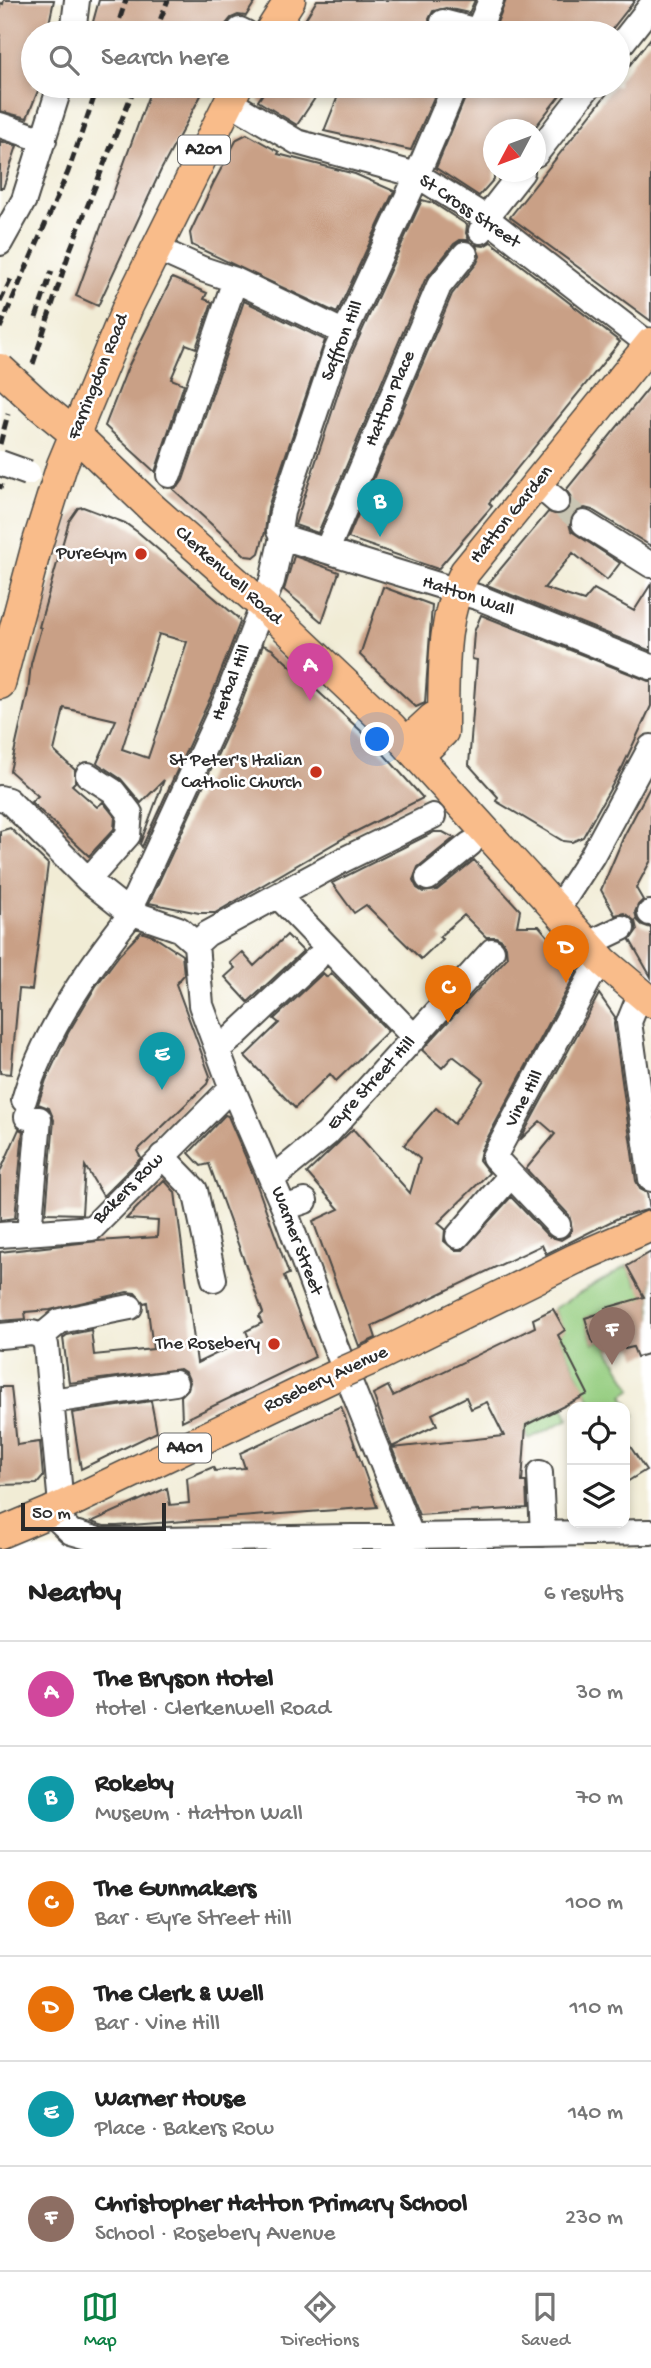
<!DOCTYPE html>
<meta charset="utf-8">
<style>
body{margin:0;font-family:"Gochi Hand",sans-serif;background:#f2f2f2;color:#222}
.controls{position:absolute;right:21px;bottom:21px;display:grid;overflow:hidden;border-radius:14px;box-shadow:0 4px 10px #0003}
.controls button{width:63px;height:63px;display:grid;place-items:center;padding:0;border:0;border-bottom:2px solid #e0e0e0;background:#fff;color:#222;font:35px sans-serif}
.compass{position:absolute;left:483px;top:119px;width:63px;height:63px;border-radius:50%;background:#fff;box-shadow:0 4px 10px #0003;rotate:229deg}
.scale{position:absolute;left:21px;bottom:18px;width:145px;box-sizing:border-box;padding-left:7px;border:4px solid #2b2b2b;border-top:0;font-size:19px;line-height:24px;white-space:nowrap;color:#2b2b2b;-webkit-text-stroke:5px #fff;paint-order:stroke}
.you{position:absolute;left:378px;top:740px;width:24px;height:24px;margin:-18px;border:5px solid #fff;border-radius:50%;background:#1a73e8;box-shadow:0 0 0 10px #1a73e833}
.badge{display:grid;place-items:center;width:46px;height:46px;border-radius:50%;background:#0b8043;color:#fff;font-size:23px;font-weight:700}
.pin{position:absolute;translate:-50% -58px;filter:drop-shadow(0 2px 4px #0008)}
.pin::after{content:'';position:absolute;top:37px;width:24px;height:21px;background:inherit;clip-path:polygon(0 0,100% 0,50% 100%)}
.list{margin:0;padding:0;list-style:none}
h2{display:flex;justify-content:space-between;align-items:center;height:91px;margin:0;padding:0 28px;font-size:30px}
h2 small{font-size:23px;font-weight:400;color:#767676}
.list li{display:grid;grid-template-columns:46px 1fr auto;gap:21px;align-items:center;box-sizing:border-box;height:105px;padding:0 28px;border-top:2px solid #e0e0e0}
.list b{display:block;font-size:26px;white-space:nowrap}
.list p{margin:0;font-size:23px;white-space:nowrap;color:#767676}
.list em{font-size:23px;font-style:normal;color:#767676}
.icon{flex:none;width:38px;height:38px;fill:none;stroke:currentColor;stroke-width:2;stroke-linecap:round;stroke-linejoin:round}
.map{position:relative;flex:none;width:651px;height:1549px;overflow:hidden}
.search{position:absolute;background:#fff;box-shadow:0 4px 10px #0003;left:21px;right:21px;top:21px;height:77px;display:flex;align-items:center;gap:18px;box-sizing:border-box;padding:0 24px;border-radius:38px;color:#767676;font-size:26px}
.sheet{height:721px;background:#fff}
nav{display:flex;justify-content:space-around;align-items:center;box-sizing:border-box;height:98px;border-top:2px solid #e0e0e0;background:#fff;font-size:19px;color:#767676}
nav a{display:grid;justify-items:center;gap:4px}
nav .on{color:#0b8043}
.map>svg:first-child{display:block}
.green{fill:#96ce81;stroke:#607c56;stroke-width:2}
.building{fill:#c9a086;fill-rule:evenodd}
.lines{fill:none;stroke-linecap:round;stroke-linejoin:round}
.minor-tunnel{stroke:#c9c5b3;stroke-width:24;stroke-dasharray:24 12;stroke-linecap:butt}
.minor-casing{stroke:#494844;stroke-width:28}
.major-casing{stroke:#494844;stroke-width:33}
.minor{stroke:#fff;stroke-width:24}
.major{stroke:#f9bc8a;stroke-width:30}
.rail{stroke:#2b2b2b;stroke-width:5;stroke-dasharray:10 5;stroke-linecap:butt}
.minor-bridge-casing{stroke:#494844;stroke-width:28;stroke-linecap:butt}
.major-bridge-casing{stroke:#494844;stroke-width:33;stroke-linecap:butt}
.minor-bridge{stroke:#fff;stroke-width:24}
.major-bridge{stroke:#f9bc8a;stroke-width:30}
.poi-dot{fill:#c8321e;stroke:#fff;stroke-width:2.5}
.labels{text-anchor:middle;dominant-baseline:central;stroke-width:5;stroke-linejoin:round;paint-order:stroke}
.shield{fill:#fff;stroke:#6b6b6b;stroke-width:2}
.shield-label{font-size:18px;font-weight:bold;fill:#2b2b2b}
.street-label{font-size:19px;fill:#2b2b2b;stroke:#fff}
.poi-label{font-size:19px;fill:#2b2b2b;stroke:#fff;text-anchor:end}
</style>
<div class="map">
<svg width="651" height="1549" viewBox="0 0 651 1549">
<rect width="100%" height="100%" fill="#fff"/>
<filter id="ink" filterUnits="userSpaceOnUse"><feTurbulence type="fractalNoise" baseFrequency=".0143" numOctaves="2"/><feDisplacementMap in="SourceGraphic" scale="14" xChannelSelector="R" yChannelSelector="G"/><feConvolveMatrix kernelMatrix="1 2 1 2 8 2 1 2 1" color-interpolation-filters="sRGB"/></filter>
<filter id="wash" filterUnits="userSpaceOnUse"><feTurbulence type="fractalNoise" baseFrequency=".00686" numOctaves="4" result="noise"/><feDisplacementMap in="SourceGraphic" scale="28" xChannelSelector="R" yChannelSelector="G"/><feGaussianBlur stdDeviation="1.57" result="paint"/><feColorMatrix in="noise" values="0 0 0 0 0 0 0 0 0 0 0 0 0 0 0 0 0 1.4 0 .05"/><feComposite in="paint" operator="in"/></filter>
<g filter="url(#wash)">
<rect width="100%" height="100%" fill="#f1ecd5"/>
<!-- green -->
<path class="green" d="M627,1266L637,1285L651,1278V1317L607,1311L585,1318L593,1343L606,1339L609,1350L632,1389L623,1395L635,1416L625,1419V1407H594L558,1335L564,1330L553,1309Z
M563,1407L569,1419L529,1439L523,1426Z"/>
<g id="blocks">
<!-- building -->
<path class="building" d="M4,0H54L47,33H33V86H40L27,118L0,111V3L3,4Z
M99,0H256L246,16L238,15L231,18L226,24V33H90Z
M317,0H475L469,13L446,8L433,11L429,19L430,33H297Z
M506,0H635L609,33H493Z
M651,38V321L510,217L613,86H618V80Z
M152,86H206L161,170L98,306L76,296Z
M268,86H323L297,125L258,101Z
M342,86H439L411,150L324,131Z
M470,86H567L533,130H494V179L479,196L436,168Z
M247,134L279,152L278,154L355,174L394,191L337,313L192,245L190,233L213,184L237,139Z
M0,141L17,146L3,188H0Z
M422,200L433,203L467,225L466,233L469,240H460L454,244L425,280L318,533L295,525L350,357Z
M491,242L620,342L489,503L492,506L438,569L348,538L452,294L477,263L480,256L476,245L484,246Z
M172,278L207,293L204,299L212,302L196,348L186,344L171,379L184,384L155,472L105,426L128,367Z
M244,301L325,340L268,507L265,532L259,553L254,557L246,556L173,489L179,486L183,480Z
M651,385V546L592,510L585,508L578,510L571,516L569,523L571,531L620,563L607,580L573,553L544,588L584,601L594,589L634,611L651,584V651L487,585L548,512L561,515L569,510L571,497L566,490Z
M83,507L125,523L139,533L238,618L240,622L213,692L142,847L140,844L164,780L141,803L121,779L97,763L116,720L64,708L54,751L75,770V782L72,785L97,807L103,802L115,817L114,829L89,856L31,802L38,796L10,771L28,691L31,664L41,628L39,627L69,521L78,508ZM159,634L187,642L148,758L122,749Z
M294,556L339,572L322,622L284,590Z
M383,587L432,605L425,703L416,707L360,655Z
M481,615L651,682V706L623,766L583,837L572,842L563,841L496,801L498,797L469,765L477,660L472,659L474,632Z
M263,645L272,649L373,742L423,798L349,835L215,913H199L149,903L241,704Z
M651,785V860L636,888L643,900L638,905L635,912L637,920L642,925L651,928V977L630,940L637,930L635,921L624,913L615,915L601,890L624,836Z
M10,828L48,864L32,990L19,989L11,1074L0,1073V831Z
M434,832H443L454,838L418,867L413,880L417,888L423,892L437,890L474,860L520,910L517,926H539L577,971L481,1150L479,1160L489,1173L438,1223L445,1229L444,1241L455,1250H463L511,1197L548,1236L561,1240L569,1235L572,1229L569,1215L526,1169L555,1134L540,1121L520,1140L599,994L615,1017L614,1024L636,1181L640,1189L647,1193L650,1209L618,1218L546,1254L542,1245L372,1326L376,1338L359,1346L313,1221L339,1209L307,1173L353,1129L410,1193L420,1159L404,1145L436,1108L454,1124L484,1080L453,1056L442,1068L422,1050L507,958L506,947L502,940L496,937H486L464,915L439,937L442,939L421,959L366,905L354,913L332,883Z
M141,932L153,936L182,955L184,975L176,984L210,1076L207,1084L137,1151L141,1158L103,1196L85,1166L82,1214L46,1213L54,1120L49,1108L38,1104L46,1080L68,1033L96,986L120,954Z
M287,935L303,951L248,1002L225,977L235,968L230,963L242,952L254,966Z
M323,973L327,977L331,973L388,1031L336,1081L330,1074L295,1108L245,1056L279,1023L274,1019Z
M225,1115L228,1116L253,1174L289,1274L284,1276L315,1357L182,1421L181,1396L188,1389L190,1382L186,1373L180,1369L69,1383L63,1338L67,1335L91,1330L94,1355L153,1349L147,1302L144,1303L135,1293L127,1292L50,1310L25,1312L26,1319L0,1321V1252L98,1241L157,1237L158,1221L126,1219L164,1180L175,1192L197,1363L249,1338L246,1331L262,1323L259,1317L263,1313L209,1164L201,1166L189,1153Z
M19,1129L23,1131L15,1218L0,1220V1172Z
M651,1252V1353L637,1357L633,1347L625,1349L624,1345L609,1350L606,1339L593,1343L585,1318L607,1311L606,1308L644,1297L627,1266Z
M553,1309L565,1330L558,1335L588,1394L526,1425L522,1482H526L527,1508L419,1515L392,1448L504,1436L487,1402L471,1409L466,1397L432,1414L437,1425L392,1447L373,1394L388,1386L393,1396L535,1327L533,1319Z
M0,1387H11L17,1445L40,1442L43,1477L37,1484L0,1485Z
M151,1401L157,1432L81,1469L72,1413Z
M341,1406L377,1507L117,1526H104L91,1522L167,1488L170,1505L189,1503L187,1478L213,1467L215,1471L245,1468L240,1453Z
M625,1439L646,1470L625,1483Z"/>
</g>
</g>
<g filter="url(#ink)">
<use href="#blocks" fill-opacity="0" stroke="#494844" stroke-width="2"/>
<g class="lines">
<!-- minor-tunnel -->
<path class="minor-tunnel" d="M557,501L584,523"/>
<!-- minor casing -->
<g class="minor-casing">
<path id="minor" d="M443,22L478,31
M240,30L246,33
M73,33L77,0
M477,33L491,0
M618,48L651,6
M228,101L297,142L417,175L486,218L651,346
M0,125L44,140
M536,154L589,86
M481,231L486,218L522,172
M0,243L24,200L60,86
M155,248L202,269L235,280L345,333
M169,475L235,280
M537,484L557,501
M584,523L651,565
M282,537L480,598L651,667
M327,550L439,286L465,254
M0,798L8,800L88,880L127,911L179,929L196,944
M428,878L470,844
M88,880L128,835L130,813L113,791L88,775
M278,896L415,1038
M553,907L564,899L592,856L651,747
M127,911L136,896L227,698L272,581L282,537L279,531L282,512L336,351L411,189L455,86
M650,913H651
M196,944L201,1005L228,1078L284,1208L331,1335L411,1535L414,1549
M196,944L207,934L343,860L433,816
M590,947L601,938L622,928
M640,995L629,1022L651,1179
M218,1049L233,1037L316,959
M24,1100C43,1033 89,967 132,913
M27,1117L39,1119L29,1233
M162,1156L195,1190L214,1279
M272,1179L327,1134L492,951
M284,1208L305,1201
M558,1225L494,1157L590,978L604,962
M0,1235L92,1228L232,1087
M458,1236L511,1175
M0,1336L32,1333L42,1336
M42,1336L46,1345L61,1505
M42,1336L60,1321L130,1307
M51,1401L175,1383
M540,1473L543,1534
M50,1512L71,1532L102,1541L651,1532"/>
</g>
<!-- major casing -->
<g class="major-casing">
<path id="major" d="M269,33L290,0
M37,403L75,434L152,508L262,605L392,728L604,962L651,1002
M0,684L37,545L62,465L128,306L237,86
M443,717C444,668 442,616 465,572L651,343
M406,743L433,718L443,717V732L418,756
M370,1360L575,1259L651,1226
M0,1533L50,1512L343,1372"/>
</g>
<!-- minor -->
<use href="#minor" class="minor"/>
<!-- major -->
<use href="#major" class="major"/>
<!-- rail -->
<path class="rail" d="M115,33L126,0
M155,33L168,0
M0,302L12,277
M36,318L52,271
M0,328L68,172L98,86
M33,364L70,250L135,86
M0,444L8,414
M0,489L1,484"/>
<!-- minor-bridge casing -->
<g class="minor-bridge-casing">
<path id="minor-bridge" d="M0,463L28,473"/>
</g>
<!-- major-bridge casing -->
<g class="major-bridge-casing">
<path id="major-bridge" d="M0,369L37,403
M343,1372L370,1360"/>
</g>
<!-- minor-bridge -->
<use href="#minor-bridge" class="minor-bridge"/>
<!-- major-bridge -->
<use href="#major-bridge" class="major-bridge"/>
</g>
</g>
<!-- markers -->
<g class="poi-dot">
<circle cx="141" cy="554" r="7"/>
<circle cx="316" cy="772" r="7"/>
<circle cx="274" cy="1344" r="7"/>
</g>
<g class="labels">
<!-- shield labels -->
<g class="shield">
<rect x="178" y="135.5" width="52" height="29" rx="5"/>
<rect x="159" y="1433.5" width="52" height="29" rx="5"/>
</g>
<g class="shield-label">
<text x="204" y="150">A201</text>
<text x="185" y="1448">A401</text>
</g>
<!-- street labels -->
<g class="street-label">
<text transform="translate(469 212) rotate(34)">St Cross Street</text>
<text transform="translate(343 341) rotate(-68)">Saffron Hill</text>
<text transform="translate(99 377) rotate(-68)">Farringdon Road</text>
<text transform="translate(391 399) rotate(-67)">Hatton Place</text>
<text transform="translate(512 515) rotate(-51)">Hatton Garden</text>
<text transform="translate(228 576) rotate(42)">Clerkenwell Road</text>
<text transform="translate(468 597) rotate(18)">Hatton Wall</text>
<text transform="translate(232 683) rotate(-69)">Herbal Hill</text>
<text transform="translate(372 1084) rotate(-47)">Eyre Street Hill</text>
<text transform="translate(525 1099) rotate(-62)">Vine Hill</text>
<text transform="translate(129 1189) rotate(-45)">Bakers Row</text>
<text transform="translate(296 1241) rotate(69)">Warner Street</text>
<text transform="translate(326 1380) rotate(-25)">Rosebery Avenue</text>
</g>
<!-- poi labels -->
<g class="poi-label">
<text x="127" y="554">PureGym</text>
<text x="302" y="761">St Peter's Italian<tspan x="302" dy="22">Catholic Church</tspan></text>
<text x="260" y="1344">The Rosebery</text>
</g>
</g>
</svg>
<div class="controls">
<button><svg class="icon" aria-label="locate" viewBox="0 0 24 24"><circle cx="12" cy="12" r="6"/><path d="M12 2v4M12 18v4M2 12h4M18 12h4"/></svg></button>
<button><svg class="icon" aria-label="layers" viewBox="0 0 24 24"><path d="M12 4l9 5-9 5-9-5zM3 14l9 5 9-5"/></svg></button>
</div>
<svg class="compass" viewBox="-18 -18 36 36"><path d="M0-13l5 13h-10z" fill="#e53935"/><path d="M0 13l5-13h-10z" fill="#767676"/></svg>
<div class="scale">50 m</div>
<div class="you"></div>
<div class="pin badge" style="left:310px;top:701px;background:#d1479c">A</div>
<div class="pin badge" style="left:380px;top:537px;background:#0f9aa8">B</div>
<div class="pin badge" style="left:448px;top:1023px;background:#e8710a">C</div>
<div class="pin badge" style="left:566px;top:983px;background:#e8710a">D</div>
<div class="pin badge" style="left:162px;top:1090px;background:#0f9aa8">E</div>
<div class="pin badge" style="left:612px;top:1365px;background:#8d6e63">F</div>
<div class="search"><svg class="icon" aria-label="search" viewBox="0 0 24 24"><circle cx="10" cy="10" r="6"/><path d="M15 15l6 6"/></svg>Search here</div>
</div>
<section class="sheet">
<h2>Nearby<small>6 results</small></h2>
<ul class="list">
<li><span class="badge" style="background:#d1479c">A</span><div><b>The Bryson Hotel</b><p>Hotel · Clerkenwell Road</p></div><em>30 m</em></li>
<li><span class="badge" style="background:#0f9aa8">B</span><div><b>Rokeby</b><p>Museum · Hatton Wall</p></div><em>70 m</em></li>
<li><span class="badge" style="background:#e8710a">C</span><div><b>The Gunmakers</b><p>Bar · Eyre Street Hill</p></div><em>100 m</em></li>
<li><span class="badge" style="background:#e8710a">D</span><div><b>The Clerk &amp; Well</b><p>Bar · Vine Hill</p></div><em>110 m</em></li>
<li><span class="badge" style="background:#0f9aa8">E</span><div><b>Warner House</b><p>Place · Bakers Row</p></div><em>140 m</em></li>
<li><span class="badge" style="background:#8d6e63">F</span><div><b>Christopher Hatton Primary School</b><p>School · Rosebery Avenue</p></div><em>230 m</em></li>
</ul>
</section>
<nav>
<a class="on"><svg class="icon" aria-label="map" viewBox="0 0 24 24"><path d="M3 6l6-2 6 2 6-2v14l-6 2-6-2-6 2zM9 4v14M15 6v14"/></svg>Map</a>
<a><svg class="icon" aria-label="directions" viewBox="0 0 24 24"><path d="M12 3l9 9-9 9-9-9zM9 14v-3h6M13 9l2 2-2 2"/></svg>Directions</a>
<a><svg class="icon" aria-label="saved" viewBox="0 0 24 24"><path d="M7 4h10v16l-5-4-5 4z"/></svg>Saved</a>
</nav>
